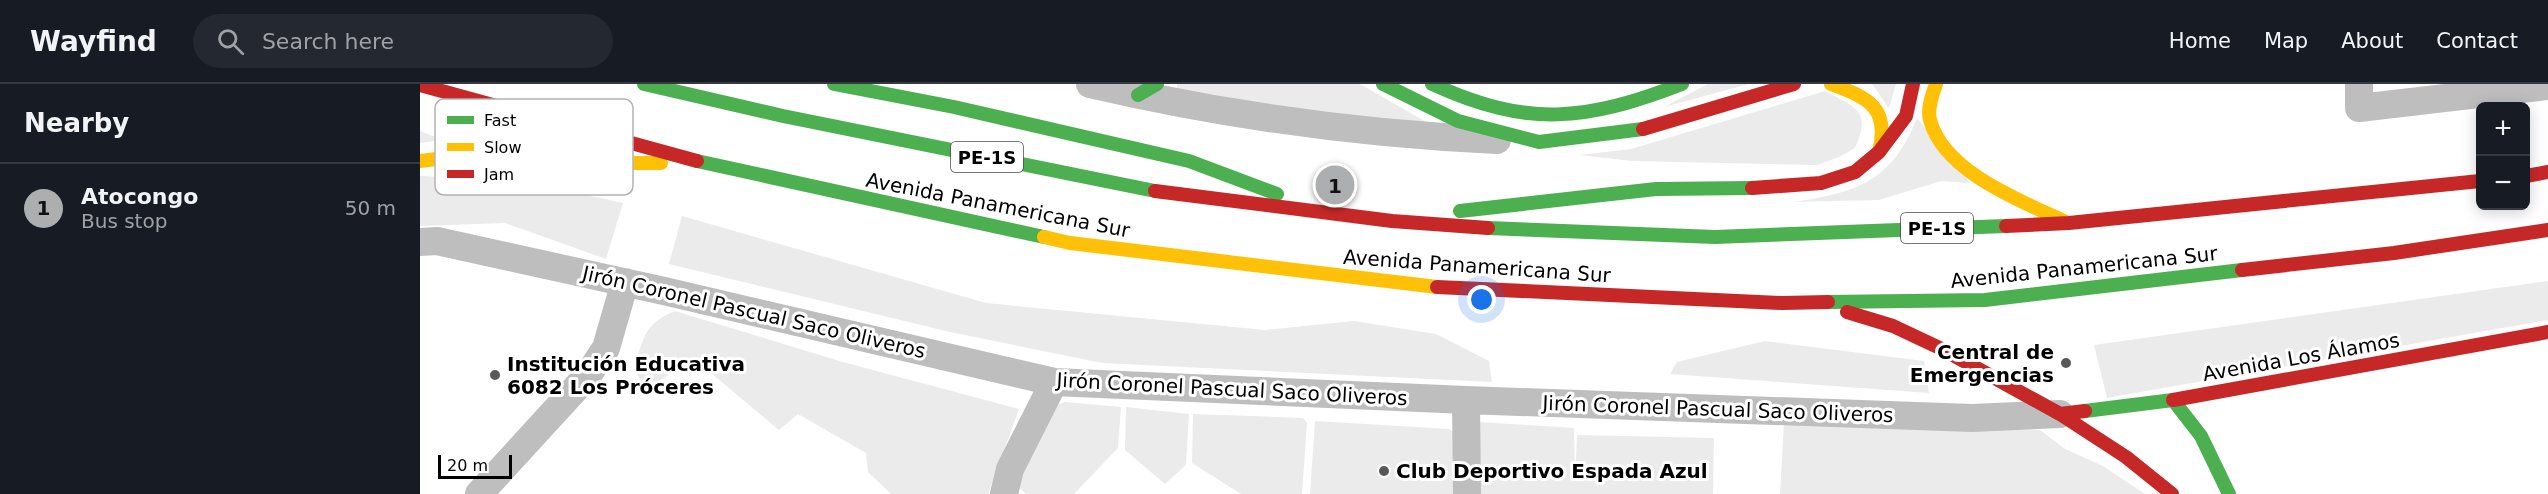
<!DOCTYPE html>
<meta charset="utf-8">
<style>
body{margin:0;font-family:"DejaVu Sans",sans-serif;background:#242831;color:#f1f3f6}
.controls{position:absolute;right:18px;top:18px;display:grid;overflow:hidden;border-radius:9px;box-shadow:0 3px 15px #0003}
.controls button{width:54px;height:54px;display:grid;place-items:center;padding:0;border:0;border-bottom:2px solid #363941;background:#171b24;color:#f1f3f6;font:30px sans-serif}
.scale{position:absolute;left:18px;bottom:15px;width:74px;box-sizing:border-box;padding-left:6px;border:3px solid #000;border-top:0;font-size:16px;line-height:21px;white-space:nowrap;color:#000;-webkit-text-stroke:4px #fff;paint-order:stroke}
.you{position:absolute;left:1062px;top:216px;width:21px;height:21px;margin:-15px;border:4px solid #fff;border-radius:50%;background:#1a73e8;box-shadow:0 0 0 9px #1a73e833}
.badge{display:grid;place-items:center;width:39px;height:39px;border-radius:50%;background:#adaeaf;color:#111;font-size:20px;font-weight:700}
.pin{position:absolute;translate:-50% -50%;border:3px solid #fff;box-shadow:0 2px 6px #0006}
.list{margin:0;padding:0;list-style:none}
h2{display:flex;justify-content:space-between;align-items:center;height:78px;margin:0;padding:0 24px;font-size:26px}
h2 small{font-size:20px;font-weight:400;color:#9ea1a6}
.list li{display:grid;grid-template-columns:39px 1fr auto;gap:18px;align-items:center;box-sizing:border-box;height:90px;padding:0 24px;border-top:2px solid #363941}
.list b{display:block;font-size:22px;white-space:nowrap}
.list p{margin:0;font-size:20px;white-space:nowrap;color:#9ea1a6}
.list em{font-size:20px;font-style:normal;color:#9ea1a6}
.icon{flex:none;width:33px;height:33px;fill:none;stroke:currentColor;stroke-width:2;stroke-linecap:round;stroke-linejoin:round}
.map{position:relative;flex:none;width:2128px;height:410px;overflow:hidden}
header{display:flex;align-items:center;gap:36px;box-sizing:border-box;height:84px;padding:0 30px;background:#171b24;border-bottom:2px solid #363941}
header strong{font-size:28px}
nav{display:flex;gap:33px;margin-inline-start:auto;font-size:21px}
.search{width:420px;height:54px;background:#242831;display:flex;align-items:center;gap:15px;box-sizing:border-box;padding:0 21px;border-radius:33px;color:#9ea1a6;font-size:22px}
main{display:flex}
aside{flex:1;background:#171b24}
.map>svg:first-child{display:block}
.green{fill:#ebebeb}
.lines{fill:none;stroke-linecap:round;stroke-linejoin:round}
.street{stroke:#bebebe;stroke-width:28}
.fast{stroke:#4caf50;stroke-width:14}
.slow{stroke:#ffc107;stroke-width:14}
.jam{stroke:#c62828;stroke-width:14}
.poi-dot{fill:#595959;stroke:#fff;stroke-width:2}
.labels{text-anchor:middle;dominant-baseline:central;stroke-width:6;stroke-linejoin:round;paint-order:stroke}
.shield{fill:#fff;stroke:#4c4c4c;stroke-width:1.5}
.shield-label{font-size:18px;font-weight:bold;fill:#000}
.street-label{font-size:20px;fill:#000;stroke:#fff}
.poi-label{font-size:20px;font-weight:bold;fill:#000;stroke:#fff;text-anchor:start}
.key{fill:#fff;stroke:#b2b2b2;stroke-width:1.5}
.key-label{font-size:16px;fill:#000}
</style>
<header>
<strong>Wayfind</strong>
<div class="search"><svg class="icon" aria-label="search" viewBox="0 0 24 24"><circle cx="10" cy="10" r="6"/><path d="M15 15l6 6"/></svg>Search here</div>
<nav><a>Home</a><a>Map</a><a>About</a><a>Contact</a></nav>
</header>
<main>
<aside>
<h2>Nearby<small></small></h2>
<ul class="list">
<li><span class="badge">1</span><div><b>Atocongo</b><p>Bus stop</p></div><em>50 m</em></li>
</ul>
</aside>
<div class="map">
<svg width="2128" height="410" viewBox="0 0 2128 410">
<rect width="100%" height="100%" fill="#fff"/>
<!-- green -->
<path class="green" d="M757,0H940L1008,39L865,28L757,6Z
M1288,0H1329L1244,23Z
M1452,0H1476L1469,24Z
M1405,7C1435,23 1452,26 1435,64L1419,73L1397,81L1212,77L1160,71L1211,65Z
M1497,34L1550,99L1521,97L1459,116L1374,118C1438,108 1471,98 1497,34Z
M0,47L23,56L0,59Z
M0,92L98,96L203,119L186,175L85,139L0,142Z
M262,132L566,219L845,246L934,237L1016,250L1069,277L1072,298L682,279L530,248L249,180Z
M2128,197V236L1687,314L1674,261Z
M255,227L423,278L599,325L568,410H471L448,388L446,369L378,330L359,346L273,274L235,300L220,295L214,285C224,254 223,240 255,227Z
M1345,257L1504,277L1509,309L1250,290L1257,278Z
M645,318L701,323L698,364L654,410H606L594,399L634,322Z
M706,323L769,330L766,381L745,400L705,366Z
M773,330L883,334L887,339L882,410H821L772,379Z
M895,337L1029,345L1034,349L1035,410H890Z
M1059,338L1154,344L1155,393L1157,351L1294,354L1293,410H1058Z
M1364,338L1620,346L1645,365L1683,382L1725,410H1360Z"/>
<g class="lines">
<!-- street -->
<path class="street" d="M670,0C804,31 939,50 1077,56
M1939,0V24L2128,2
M0,158L17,157L244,207L634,298L1046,316L1552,334L1640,330
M1046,316L1047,410
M59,410L168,291L186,264L205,198
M584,410L590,385L634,298"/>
<!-- fast -->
<path class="fast" d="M224,0L363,32L735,107
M414,0L534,23L769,77L857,110
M963,0L1038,37L1119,58L1223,45
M1012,0C1108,44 1166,37 1262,0
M718,11L737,0
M277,77L624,153
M1040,127L1236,105L1332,104
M1068,144L1295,153L1586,142
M1408,218L1565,216L1822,186
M1665,327L1753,316L1781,352L1809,410"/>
<!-- slow -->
<path class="slow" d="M1411,0C1449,14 1470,24 1459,68
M1516,0C1512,11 1507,25 1510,36C1524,88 1601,117 1644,137
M0,77L32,73L156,79H241
M624,153L650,159L1017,203"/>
<!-- jam -->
<path class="jam" d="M0,1L277,77
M1223,45L1374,0
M2106,92L2128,88
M1332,104L1401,99L1435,88L1459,68L1486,32L1493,0
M735,107L972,137L1068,144
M1586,142L1649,139L2060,97
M1822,186L1974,169L2128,146
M1017,203L1362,219L1408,218
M1427,228L1473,242L1524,266L1640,330L1665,327
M1753,316L2128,248
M1640,330L1706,373L1752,410"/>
</g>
<!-- markers -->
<g class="poi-dot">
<circle cx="1646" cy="279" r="6"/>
<circle cx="75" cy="291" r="6"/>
<circle cx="964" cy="387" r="6"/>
</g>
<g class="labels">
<!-- shield labels -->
<g class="shield">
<rect x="531" y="58" width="72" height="30" rx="4.5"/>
<rect x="1481" y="129" width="72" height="30" rx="4.5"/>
</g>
<g class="shield-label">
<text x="567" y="73">PE-1S</text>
<text x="1517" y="144">PE-1S</text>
</g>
<!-- street labels -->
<g class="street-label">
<text transform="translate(578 121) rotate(11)">Avenida Panamericana Sur</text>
<text transform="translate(1057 182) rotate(4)">Avenida Panamericana Sur</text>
<text transform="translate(1664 183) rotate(-6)">Avenida Panamericana Sur</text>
<text transform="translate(334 228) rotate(13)">Jirón Coronel Pascual Saco Oliveros</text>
<text transform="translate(1881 273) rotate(-10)">Avenida Los Álamos</text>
<text transform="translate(812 305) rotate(3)">Jirón Coronel Pascual Saco Oliveros</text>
<text transform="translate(1298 325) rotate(2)">Jirón Coronel Pascual Saco Oliveros</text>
</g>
<!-- poi labels -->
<g class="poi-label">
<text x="1634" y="268" text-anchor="end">Central de<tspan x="1634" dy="23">Emergencias</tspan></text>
<text x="87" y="280">Institución Educativa<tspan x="87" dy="23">6082 Los Próceres</tspan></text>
<text x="976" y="387">Club Deportivo Espada Azul</text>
</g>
</g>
<!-- legend -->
<rect x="15" y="15" width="198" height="96" rx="9" class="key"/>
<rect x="27" y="32" width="27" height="8" fill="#4caf50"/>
<rect x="27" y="59" width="27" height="8" fill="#ffc107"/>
<rect x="27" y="86" width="27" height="8" fill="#c62828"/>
<g class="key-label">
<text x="64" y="42">Fast</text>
<text x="64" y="69">Slow</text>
<text x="64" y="96">Jam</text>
</g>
</svg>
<div class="controls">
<button>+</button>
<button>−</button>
</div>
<div class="scale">20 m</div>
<div class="you"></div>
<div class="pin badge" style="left:915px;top:101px">1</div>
</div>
</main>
